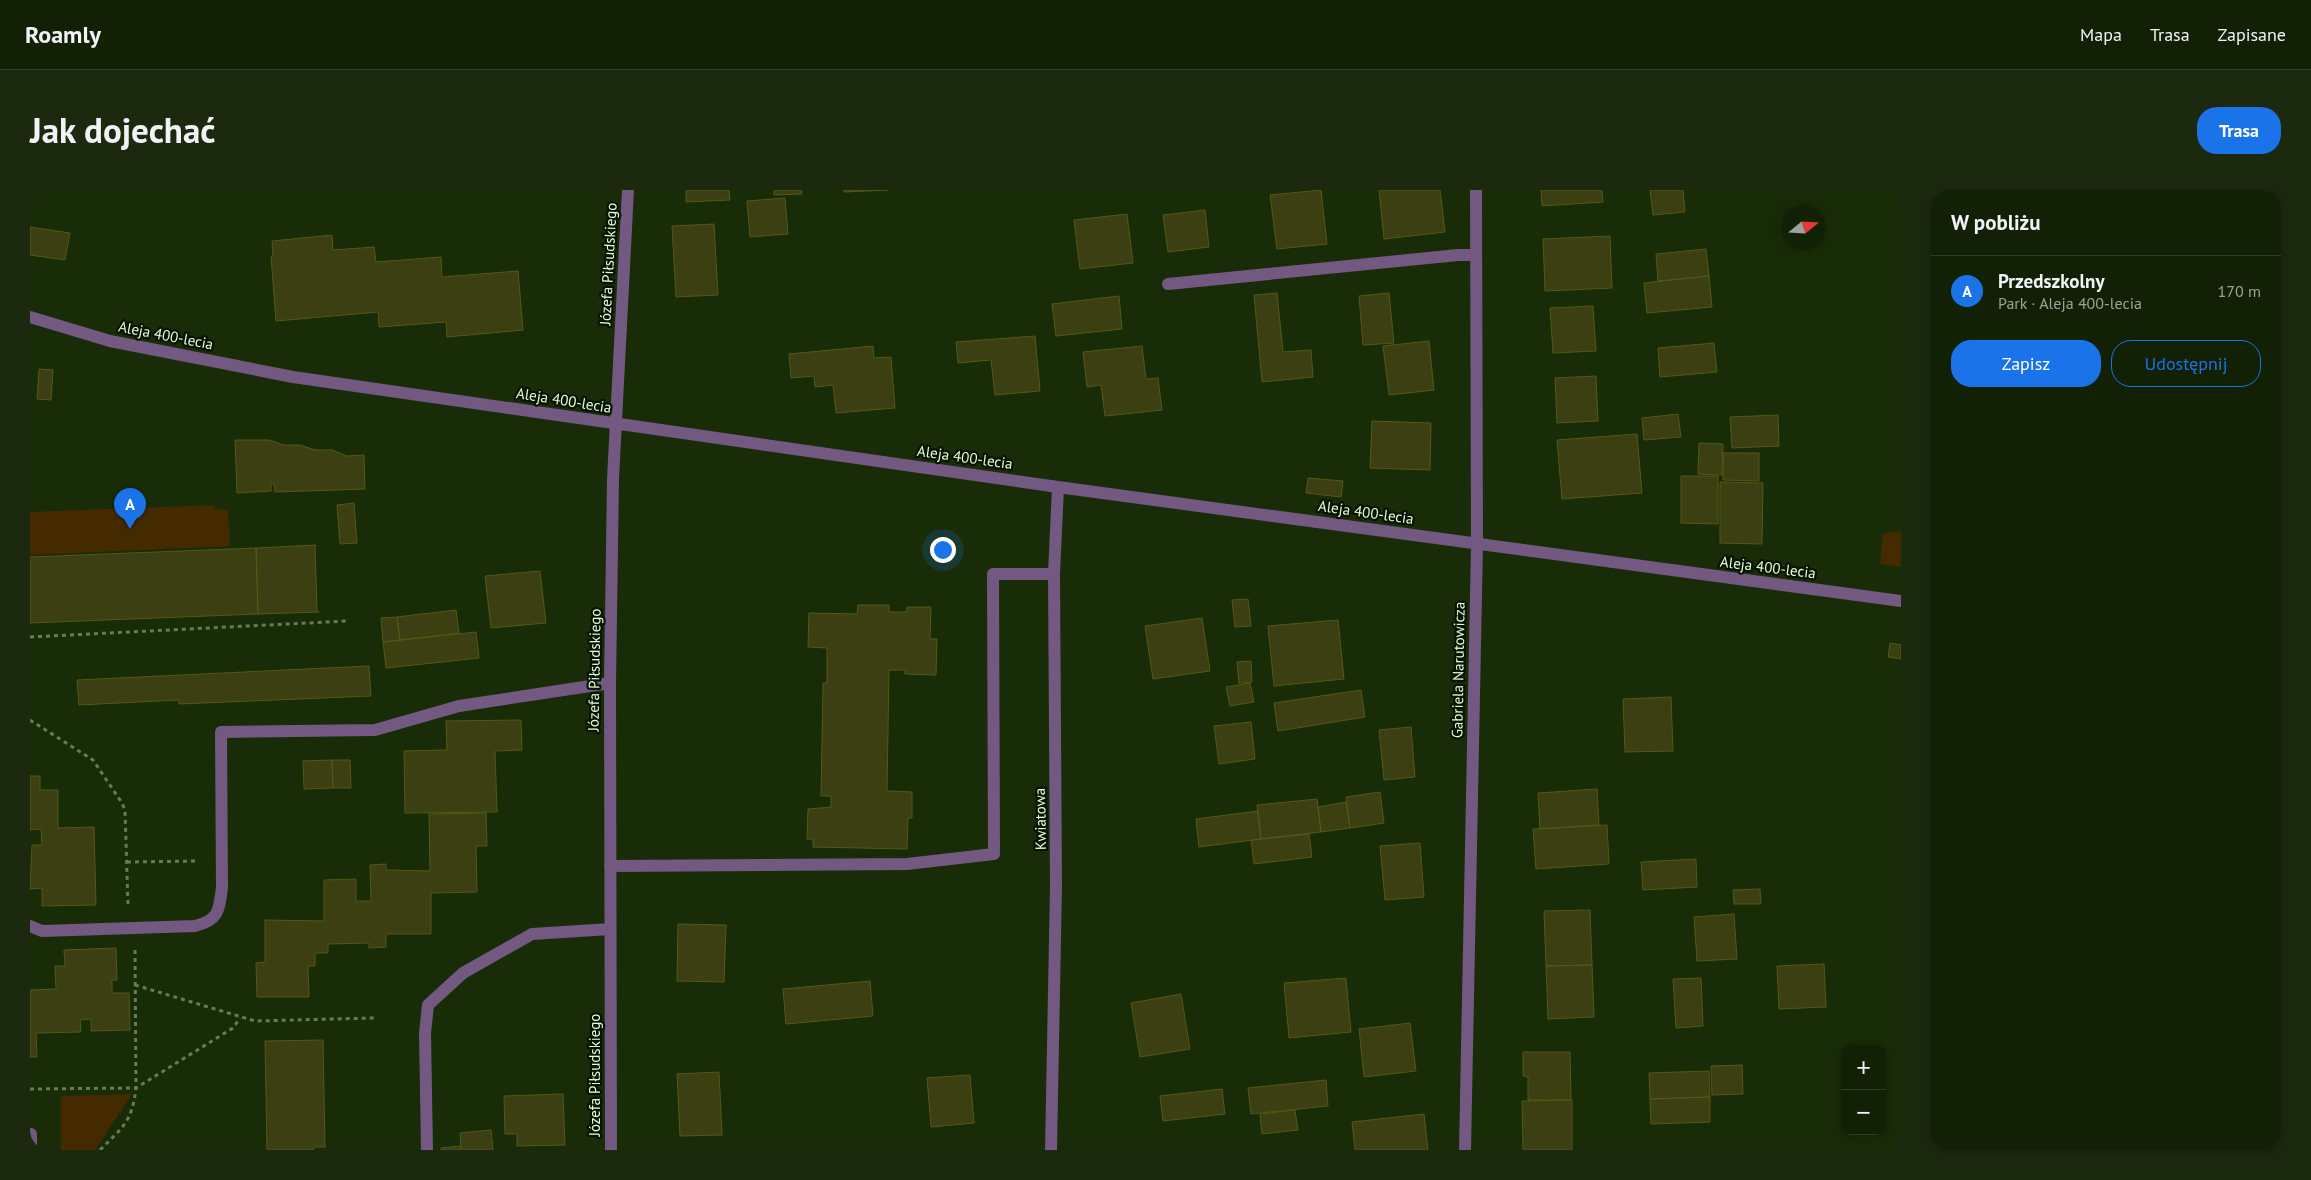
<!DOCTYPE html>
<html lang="pl">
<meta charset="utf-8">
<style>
body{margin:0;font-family:"PT Sans",sans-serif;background:#1b290f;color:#f1f3f6}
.controls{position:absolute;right:15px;bottom:15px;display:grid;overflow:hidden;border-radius:10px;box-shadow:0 2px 12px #0003}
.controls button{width:45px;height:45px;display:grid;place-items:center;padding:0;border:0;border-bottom:1px solid #313e27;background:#122105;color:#f1f3f6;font:25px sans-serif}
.compass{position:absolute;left:1751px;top:15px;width:45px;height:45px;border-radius:50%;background:#122105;box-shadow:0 2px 12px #0003;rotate:72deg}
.you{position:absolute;left:912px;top:359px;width:18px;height:18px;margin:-12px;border:4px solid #fff;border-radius:50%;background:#1a73e8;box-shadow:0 0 0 8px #1a73e833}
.badge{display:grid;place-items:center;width:32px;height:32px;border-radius:50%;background:#1a73e8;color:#fff;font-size:16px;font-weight:700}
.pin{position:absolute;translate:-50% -41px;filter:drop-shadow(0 1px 2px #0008)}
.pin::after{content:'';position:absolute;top:26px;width:18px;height:15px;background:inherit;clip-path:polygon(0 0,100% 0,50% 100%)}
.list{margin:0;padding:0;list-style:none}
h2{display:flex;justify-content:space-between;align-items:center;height:65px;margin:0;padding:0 20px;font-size:21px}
h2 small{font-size:16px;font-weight:400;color:#9ca39a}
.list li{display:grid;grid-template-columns:32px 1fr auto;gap:15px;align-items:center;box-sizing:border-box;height:70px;padding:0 20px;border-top:1px solid #313e27}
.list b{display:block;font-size:19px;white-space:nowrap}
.list p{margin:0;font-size:16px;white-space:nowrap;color:#9ca39a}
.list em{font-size:16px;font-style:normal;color:#9ca39a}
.actions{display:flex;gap:10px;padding:15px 20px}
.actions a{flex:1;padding:11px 0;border:1px solid #1a73e8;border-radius:20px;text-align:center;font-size:18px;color:#1a73e8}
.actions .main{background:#1a73e8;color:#fff}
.map{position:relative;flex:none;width:1871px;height:960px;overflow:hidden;border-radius:20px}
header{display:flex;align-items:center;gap:30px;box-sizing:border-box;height:70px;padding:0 25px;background:#122105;border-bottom:1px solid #313e27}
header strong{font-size:24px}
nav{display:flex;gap:28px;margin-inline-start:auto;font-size:18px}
.intro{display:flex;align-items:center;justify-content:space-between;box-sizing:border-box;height:120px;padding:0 30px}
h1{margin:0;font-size:35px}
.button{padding:12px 22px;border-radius:20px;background:#1a73e8;color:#fff;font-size:18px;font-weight:700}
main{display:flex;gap:30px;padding:0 30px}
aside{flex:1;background:#122105;border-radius:20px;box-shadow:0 2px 12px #0003}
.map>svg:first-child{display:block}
.green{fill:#452a00}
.building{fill:#3c3f11;stroke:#545916}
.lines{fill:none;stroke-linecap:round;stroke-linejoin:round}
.path{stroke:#667b56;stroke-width:3;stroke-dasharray:4 4;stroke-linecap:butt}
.minor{stroke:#735882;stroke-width:12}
.labels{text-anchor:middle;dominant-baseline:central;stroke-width:4.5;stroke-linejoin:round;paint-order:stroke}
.street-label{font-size:15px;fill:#e6fdd8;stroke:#051300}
</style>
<header>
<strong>Roamly</strong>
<nav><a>Mapa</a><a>Trasa</a><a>Zapisane</a></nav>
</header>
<div class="intro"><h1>Jak dojechać</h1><a class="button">Trasa</a></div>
<main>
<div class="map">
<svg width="1871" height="960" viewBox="0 0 1871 960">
<rect width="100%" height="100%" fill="#182c07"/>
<!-- green -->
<path class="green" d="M184,315L185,320L198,319L200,356L0,365V322Z
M1871,341V377L1850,374L1853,343Z
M102,904L65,960H31V906Z"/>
<!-- building -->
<path class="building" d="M656,0H699L700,10L656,12Z
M744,0H771L772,4L744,5Z
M814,0H858L814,2Z
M1291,0L1297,54L1247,59L1240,5Z
M1349,0H1410L1415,42L1354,49Z
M1511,0H1572L1573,12L1512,16Z
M1620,0H1653L1655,22L1623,25Z
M755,8L758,44L720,47L717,11Z
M1175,20L1179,57L1138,62L1133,25Z
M1097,24L1103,73L1050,79L1044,30Z
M684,34L688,105L646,107L642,36Z
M0,37L40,43L35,70L0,65Z
M302,45L303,60L344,57L346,72L411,67L412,87L488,81L493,140L417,147L416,132L349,137L348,122L246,131L241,66H243L242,51Z
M1580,46L1582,98L1515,101L1513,49Z
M1676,59L1679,86L1628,91L1626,64Z
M1679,86L1682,117L1617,123L1614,93Z
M1247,103L1253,162L1281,160L1283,187L1232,192L1224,105Z
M1359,103L1364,153L1333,155L1329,106Z
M1089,106L1092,139L1026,146L1022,114Z
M1563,116L1566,161L1523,163L1520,118Z
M1005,146L1010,201L965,205L961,170L928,173L926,152Z
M1399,151L1404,200L1359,205L1353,156Z
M1684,153L1687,182L1630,187L1628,158Z
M843,156L844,168L861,167L865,218L806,223L803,195L785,197L784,186L761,188L759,164Z
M1112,156L1116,189L1128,188L1132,220L1075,226L1071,195L1057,197L1053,162Z
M9,179L23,180L21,210L7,209Z
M1566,186L1568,231L1527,233L1525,188Z
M1648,224L1651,247L1614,250L1612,228Z
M1748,225L1749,256L1702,258L1700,227Z
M1342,231L1401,233L1400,280L1340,278Z
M1607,244L1612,303L1532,309L1527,250Z
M205,250H239L254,255H270L285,260H302L317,266L334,265L335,299L245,302L244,294H241V301L207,303Z
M1669,253L1693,254L1692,285L1668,284Z
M1693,263H1729V291L1693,290Z
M1651,286H1688V334L1651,333Z
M1278,288L1313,291L1311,307L1276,303Z
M1690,292L1733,293L1732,354L1690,353Z
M324,313L327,353L310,354L307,315Z
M286,355L285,357L287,420L289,422L228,424L226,358Z
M226,358L228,424L0,433V367Z
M510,381L516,433L461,438L455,386Z
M1218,409L1221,436L1205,437L1202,410Z
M828,415H859V422H877V417H901L900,449H907L906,485L875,484V480H859L857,601L882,602V628H878L877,659L783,657V649H777L778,619L801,617V606H791L793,493H797V458L778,457L779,423L827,424Z
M426,420L429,443L370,450L367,427Z
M367,427L370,450L353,452L351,428Z
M1172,428L1180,481L1123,489L1115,436Z
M1308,430L1314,489L1244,496L1238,436Z
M446,442L449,468L356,478L353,452Z
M1860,453L1871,455V469L1858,467Z
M1221,471L1222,492L1209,493L1207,472Z
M339,476L341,506L149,514V510L49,515L47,490Z
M1220,493L1224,512L1200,516L1196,497Z
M1331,500L1335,527L1248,541L1244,513Z
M1641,507L1643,561L1595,562L1593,509Z
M491,530L492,560L465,561L467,622L375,623L374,561L417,560L416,531Z
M1221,532L1225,569L1189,574L1184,536Z
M1381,537L1385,587L1354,590L1349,540Z
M302,570H320L321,598H303Z
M302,570L303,598L274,599L273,571Z
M0,586H10V600H28V638L64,637L66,715L12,716V698L0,699L2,655H12L11,639L0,640Z
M1567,599L1569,635L1510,639L1508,603Z
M1350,602L1354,633L1320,638L1316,607Z
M1287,609L1291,642L1231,649L1227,615Z
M1316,612L1320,638L1291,642L1288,617Z
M1228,621L1231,649L1169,657L1166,629Z
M456,623L457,656H446L447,702L401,703V744H356V757L339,758V753L298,754V763H285V776H278L279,807H227L226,773L235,772V730L294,731V690L326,689V711H341L340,675L356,674V680L400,681L399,624Z
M1577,635L1579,674L1506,679L1503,639Z
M1279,644L1282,667L1224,674L1221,650Z
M1390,653L1394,707L1355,710L1350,656Z
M1666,669L1667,697L1613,700L1611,672Z
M1730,699L1731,714H1704L1703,700Z
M1560,720L1562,775L1516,776L1514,721Z
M1704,724L1707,769L1667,771L1664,727Z
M648,734L696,735L694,792L647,791Z
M86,758L87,790H82V803H99L100,840L61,841V829L50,830L51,842L6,843L7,867H0V800L26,799L25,776H35L34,760Z
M1794,774L1796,817L1749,819L1747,776Z
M1562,775L1564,827L1518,829L1516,776Z
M1316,788L1321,842L1259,848L1254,793Z
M1671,788L1673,836L1646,838L1643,789Z
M840,791L843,826L756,834L753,799Z
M1151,804L1160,859L1110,867L1101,813Z
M1380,833L1386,881L1334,887L1329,839Z
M293,850L295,957H284V960H237L235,851Z
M1493,862H1540L1541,910H1498V887L1493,886Z
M1712,875L1713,904L1682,905L1681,876Z
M1679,881L1680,907L1620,909L1619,883Z
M689,882L692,945L650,946L647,884Z
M940,885L944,933L901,937L897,888Z
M1296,890L1298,916L1221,924L1218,898Z
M1192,899L1195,924L1133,931L1130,906Z
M533,904L535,955L487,956V944H475L474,906Z
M1680,907V932L1621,934L1620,909Z
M1542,910V960H1493L1492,911Z
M1265,920L1268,940L1232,944L1230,924Z
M1394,924L1398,960H1325L1322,932Z
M461,940L463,960H431L430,943Z
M431,956V960H411V958Z"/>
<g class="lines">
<!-- path -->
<path class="path" d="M0,447L317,431
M0,530L63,570L92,613L95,620L98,715
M97,672L169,671
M105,795L225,831L344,828
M0,899L106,898L203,838L210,828
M70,960C93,937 102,932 106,898L105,760"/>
<!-- minor -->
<path class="minor" d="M1138,94L1428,65H1446
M0,127L80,151L263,187L1028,297L1871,411
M580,676L877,674L964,664L963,384H1024
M0,736L12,741L165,736C190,730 189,719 192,697L191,542L345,540L429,516L580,493
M1,944V960
M397,960L395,843L398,815L433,783L502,744L580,739
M581,960L580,493L583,289L598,0
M1021,960L1026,696L1024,384L1028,297
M1435,960L1447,354L1446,0"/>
</g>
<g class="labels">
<!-- street labels -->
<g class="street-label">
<text transform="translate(578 74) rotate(-87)">Józefa Piłsudskiego</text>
<text transform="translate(136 145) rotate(11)">Aleja 400-lecia</text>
<text transform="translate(534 210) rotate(9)">Aleja 400-lecia</text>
<text transform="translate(935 267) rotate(8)">Aleja 400-lecia</text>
<text transform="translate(1336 322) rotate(8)">Aleja 400-lecia</text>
<text transform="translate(1738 377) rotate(7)">Aleja 400-lecia</text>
<text transform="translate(564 480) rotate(-89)">Józefa Piłsudskiego</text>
<text transform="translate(1428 480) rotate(-89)">Gabriela Narutowicza</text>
<text transform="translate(1010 629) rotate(-91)">Kwiatowa</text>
<text transform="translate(564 885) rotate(-90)">Józefa Piłsudskiego</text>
</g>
</g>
</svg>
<div class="controls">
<button>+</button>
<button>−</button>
</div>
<svg class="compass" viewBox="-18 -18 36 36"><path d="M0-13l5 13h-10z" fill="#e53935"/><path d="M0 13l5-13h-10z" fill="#9ca39a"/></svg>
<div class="you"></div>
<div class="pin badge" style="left:100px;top:339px">A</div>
</div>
<aside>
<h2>W pobliżu<small></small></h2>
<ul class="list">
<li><span class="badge">A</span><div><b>Przedszkolny</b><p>Park · Aleja 400-lecia</p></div><em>170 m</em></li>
</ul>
<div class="actions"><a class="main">Zapisz</a><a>Udostępnij</a></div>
</aside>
</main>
